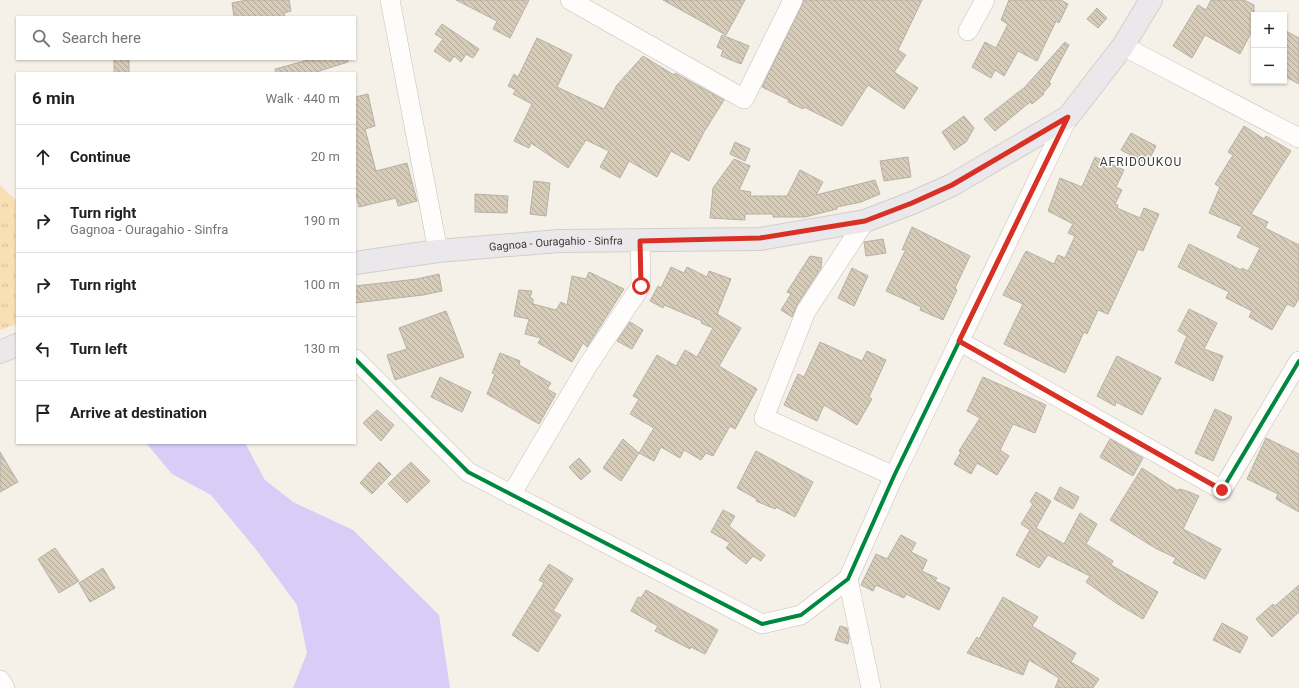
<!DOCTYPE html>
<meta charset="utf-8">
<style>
body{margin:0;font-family:Roboto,sans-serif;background:#f6f6f6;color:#202124}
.controls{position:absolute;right:12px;top:12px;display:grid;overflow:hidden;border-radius:0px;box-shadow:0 1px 3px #0004}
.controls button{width:36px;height:36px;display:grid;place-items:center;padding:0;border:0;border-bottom:1px solid #e0e0e0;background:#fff;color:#202124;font:20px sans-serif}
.stop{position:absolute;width:12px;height:12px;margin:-9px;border:3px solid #d93025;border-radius:50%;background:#fff}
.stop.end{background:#d93025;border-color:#fff;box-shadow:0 1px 4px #0008}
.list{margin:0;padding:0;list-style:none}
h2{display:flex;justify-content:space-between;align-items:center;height:52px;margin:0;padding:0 16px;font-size:17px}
h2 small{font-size:13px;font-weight:400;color:#757577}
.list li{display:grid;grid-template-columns:26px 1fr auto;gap:12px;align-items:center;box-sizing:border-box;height:64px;padding:0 16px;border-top:1px solid #e0e0e0}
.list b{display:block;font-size:15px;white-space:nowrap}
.list p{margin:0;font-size:13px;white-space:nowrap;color:#757577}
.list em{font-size:13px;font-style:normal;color:#757577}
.icon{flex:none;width:22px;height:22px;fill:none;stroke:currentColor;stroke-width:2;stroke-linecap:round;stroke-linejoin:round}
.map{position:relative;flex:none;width:1299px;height:688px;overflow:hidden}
.search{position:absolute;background:#fff;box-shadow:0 1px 3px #0004;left:16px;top:16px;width:340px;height:44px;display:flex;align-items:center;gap:10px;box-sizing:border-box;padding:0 14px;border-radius:0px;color:#757577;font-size:15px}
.panel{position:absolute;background:#fff;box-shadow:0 1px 3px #0004;left:16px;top:72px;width:340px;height:372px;border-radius:0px}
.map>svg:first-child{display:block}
.grass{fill:url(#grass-tufts)}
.water{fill:#d9cdf7}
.building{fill:url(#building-back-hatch);stroke:#b5b0a9}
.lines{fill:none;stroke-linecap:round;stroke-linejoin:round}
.minor-casing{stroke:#c4c0b9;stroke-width:20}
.major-casing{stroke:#d1cfcb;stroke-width:24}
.minor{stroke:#fefdfc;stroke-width:19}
.major{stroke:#ebe8ec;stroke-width:22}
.cycleway-casing{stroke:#fff;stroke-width:6}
.cycleway{stroke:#00873e;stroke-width:4}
.route{stroke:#d93025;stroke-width:5}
.labels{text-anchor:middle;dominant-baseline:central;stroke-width:3;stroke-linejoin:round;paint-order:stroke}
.street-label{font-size:11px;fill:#3e3a34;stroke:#fff}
.neighbourhood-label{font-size:12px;letter-spacing:1px;fill:#3e3a34;stroke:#fff}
</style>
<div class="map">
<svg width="1299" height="688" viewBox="0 0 1299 688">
<defs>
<pattern id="grass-tufts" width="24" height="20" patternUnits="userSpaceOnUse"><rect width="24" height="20" fill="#f9e0b4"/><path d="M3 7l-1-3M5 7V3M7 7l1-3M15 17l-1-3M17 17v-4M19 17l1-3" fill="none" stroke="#d6c19b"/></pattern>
<pattern id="building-back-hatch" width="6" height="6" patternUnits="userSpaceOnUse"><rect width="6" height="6" fill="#d7ccb8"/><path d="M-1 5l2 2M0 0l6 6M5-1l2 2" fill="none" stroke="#b0a796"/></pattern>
</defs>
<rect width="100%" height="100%" fill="#f6f1e8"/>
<!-- grass -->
<path class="grass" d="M0,185L17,201V324L0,330Z"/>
<!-- water -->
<path class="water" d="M146,443H245L265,480L293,502L353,530L439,615L450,688H293L307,653L297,605L258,552L211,495L172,474Z"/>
<!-- building -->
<path class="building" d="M247,0H289L291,11L284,13L285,17H234L232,3Z
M456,0H529L510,38L493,29L497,21Z
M663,0H745L726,35Z
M804,0H922L898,50L906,55L894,72L918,88L904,109L868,85L842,126L804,107L803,109L788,102L789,100L762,87Z
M1009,0H1061L1068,4L1059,23L1056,21L1037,61L1018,51L1004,76L995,70L991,78L972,67L985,42L996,48L1008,24L1001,20Z
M1211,0H1244L1254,5V27L1240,54L1205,35L1192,58L1173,46L1198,5L1206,10Z
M1097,8L1107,18L1098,28L1087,19Z
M442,24L479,49L473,58L466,54L461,62L454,56L450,62L434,51L443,39L435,34Z
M1284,30L1299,38V84L1284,76Z
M722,35L749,46L741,64L721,56L723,50L717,47Z
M537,38L572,55L557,87L604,109L617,85L643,56L674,75L675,73L724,100L704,132L689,161L671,151L657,177L629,161L620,178L600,167L609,151L586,140L568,168L531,143L529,148L514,141L532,104L513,94L516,90L508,86L514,74L518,77Z
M1065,42L1069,45L1049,82L1051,84L1043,93L1044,94L1032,104L1030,102L995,131L984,119L1025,87Z
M114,59H129V73H114Z
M312,59H348V62L313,73H276L275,69Z
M368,94L375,126L365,129L376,171L407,163L417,201L398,206L396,198L359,207L355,190V97Z
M964,116L974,128L966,142L954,150L942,132Z
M1244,126L1264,139L1266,136L1291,151L1251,214L1268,222L1265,228L1299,245V298L1294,307L1287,304L1272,330L1249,317L1252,311L1226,298L1229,292L1178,267L1189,244L1241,270L1242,268L1248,271L1260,248L1237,237L1242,227L1209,213L1220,187L1215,184L1233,155L1228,152Z
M1131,133L1156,146L1147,164L1121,150Z
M735,142L750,149L745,161L730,154Z
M908,157L911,177L884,181L880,161Z
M1095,157L1124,170L1116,187L1122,190L1115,204L1118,205L1117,208L1140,218L1144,208L1159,214L1143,251L1138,249L1108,314L1098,310L1087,334L1084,332L1065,373L1004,344L1023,304L1003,295L1026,251L1054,264L1058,255L1065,258L1075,236L1068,233L1073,224L1048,211L1060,178L1082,187Z
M734,159L750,166L739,190L751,192L750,196H787L800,170L823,182L816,195L875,180L880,194L861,202L837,207V209L805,217H773V214H745V220L710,218L713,188Z
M534,181L550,183L546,216L530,214Z
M475,194L508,196L507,213L475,212Z
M912,227L970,256L955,288L957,290L943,320L920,310L921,307L886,291L906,249L902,250Z
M883,239L886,253L866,256L864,242Z
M810,256L822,258L821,268L797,305L792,317L781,310L791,294L787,292Z
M671,267L684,273L687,267L707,277L709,271L731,279L717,314L741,328L719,366L757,389L735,429L730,426L713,456L706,453L701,460L684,450L680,458L661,447L654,461L639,453L654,428L630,414L639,399L633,396L657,355L676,366L685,350L697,357L713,328L701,323L702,321L664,305L663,308L650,301L658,286L661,288Z
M852,268L868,276L854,306L838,298Z
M589,272L624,289L587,347L583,343L572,362L538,343L541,338L525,334L529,319L514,316L519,290L532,291L530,298L533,299V304L556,310L561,302L567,305L572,276L586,279Z
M439,274L442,291L423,295L355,303V286L417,279Z
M1189,309L1217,323L1204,349L1223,356L1213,381L1175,363L1187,336L1178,331Z
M446,311L464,357L395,380L387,355L407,349L399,328Z
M630,322L643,330L632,349L617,341Z
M820,342L862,361L867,351L886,360L869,397L872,399L857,425L824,405L817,421L784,405L798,374L804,377Z
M500,353L520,361L519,365L551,383L547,389L556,394L539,424L487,394L495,374L492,373Z
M1117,356L1161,378L1142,415L1116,402L1115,406L1097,396Z
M440,377L471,392L462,412L431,397Z
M983,377L1046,405L1035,433L1013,424L1000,450L1009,456L997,475L977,463L971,474L954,464L961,452L959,451L980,418L967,411Z
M1215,409L1232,417L1213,461L1195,453Z
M377,410L394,425L381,441L363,423Z
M1266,438L1299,454V512L1276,499L1278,494L1247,479Z
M623,439L639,453L621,481L603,468Z
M1110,439L1143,458L1133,476L1100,457Z
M756,451L813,482L795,517L776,507L775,509L756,501L757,499L737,488Z
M0,452L18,482L0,492Z
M579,458L591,471L581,480L569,467Z
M379,462L391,474L372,494L360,483Z
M411,462L430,481L407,503L388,484Z
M1142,468L1178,491L1179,489L1187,491L1199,496L1183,529L1221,549L1205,579L1173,563L1176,558L1155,548L1110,520Z
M1060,487L1079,497L1073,509L1054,499Z
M1036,492L1051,501L1036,528L1064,544L1080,513L1097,524L1086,544L1113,561L1111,565L1158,592L1143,619L1116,603L1086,582L1090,576L1048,555L1039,568L1016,555L1030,530L1021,524L1033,504L1030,502Z
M723,510L735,516L729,526L765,555L761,561L753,556L746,564L726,548L730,543L711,532Z
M901,535L916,543L911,552L927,560L922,571L937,578L935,581L950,588L939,610L906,594L904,598L876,585L873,591L861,585L876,554L887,559Z
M55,548L79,581L59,593L38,559Z
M549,564L573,579L553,611L561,615L538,652L512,635L544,583L539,580Z
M103,568L115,588L90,602L79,583Z
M1299,585V612L1272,637L1256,619L1273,604L1275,606Z
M646,590L718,630L705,654L691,647L690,649L655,631L658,626L631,611L638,597L641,598Z
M1003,597L1038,617L1032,626L1076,653L1071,662L1099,679L1093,688H1055L1059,678L1029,660L1023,675L967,653L977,637L979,639Z
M1222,623L1248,637L1240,653L1213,640Z
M840,626L847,628L849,638L848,644L835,640Z"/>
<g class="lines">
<!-- minor casing -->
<g class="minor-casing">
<path id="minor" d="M390,0L438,251
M570,0L744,99L793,0
M968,31L985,0
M1123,46L1299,138
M865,221L806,311L764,418L894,476
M959,341L1222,490L1299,361
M355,359L468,472L762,624L801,615L848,579L894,476L1068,117
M511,495L588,365L641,286L640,241
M848,579L871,688
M0,680L5,688"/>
</g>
<!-- major casing -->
<g class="major-casing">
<g id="major">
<path id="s1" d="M355,263L438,251L559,241L760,239L865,221L912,203L952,185L1068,117L1123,46L1151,0"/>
<path d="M0,352L17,345"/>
</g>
</g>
<!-- minor -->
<use href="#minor" class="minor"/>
<!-- major -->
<use href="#major" class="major"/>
<!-- cycleway casing -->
<g class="cycleway-casing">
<path id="cycleway" d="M959,341L1222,490L1299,361
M355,359L468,472L762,624L801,615L848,579L894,476L1068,117"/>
</g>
<!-- cycleway -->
<use href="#cycleway" class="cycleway"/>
</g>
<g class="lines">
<!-- route -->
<path class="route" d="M641,286L640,241L760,238L865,221L912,203L952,185L1068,117L959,341L1222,490"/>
</g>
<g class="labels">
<!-- street labels -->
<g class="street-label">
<text stroke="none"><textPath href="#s1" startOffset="202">Gagnoa - Ouragahio - Sinfra</textPath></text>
</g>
<!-- neighbourhood labels -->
<g class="neighbourhood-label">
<text x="1141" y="162">AFRIDOUKOU</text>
</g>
</g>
</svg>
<div class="controls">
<button>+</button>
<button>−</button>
</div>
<div class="stop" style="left:641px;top:286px"></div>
<div class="stop end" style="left:1222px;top:490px"></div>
<div class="search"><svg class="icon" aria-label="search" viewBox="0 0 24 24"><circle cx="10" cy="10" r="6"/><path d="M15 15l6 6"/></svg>Search here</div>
<section class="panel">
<h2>6 min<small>Walk · 440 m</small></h2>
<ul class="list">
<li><svg class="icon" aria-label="ahead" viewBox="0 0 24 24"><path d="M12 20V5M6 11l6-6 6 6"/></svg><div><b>Continue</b></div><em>20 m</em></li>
<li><svg class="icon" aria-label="right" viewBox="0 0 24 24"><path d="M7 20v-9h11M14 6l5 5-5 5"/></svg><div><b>Turn right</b><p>Gagnoa - Ouragahio - Sinfra</p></div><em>190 m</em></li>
<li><svg class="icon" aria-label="right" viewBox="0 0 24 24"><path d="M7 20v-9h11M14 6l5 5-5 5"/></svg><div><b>Turn right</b></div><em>100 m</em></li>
<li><svg class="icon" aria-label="left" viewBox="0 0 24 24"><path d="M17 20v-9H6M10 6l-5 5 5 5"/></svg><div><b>Turn left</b></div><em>130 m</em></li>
<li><svg class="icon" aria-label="arrive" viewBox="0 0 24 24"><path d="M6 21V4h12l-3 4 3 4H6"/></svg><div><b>Arrive at destination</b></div></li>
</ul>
</section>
</div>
